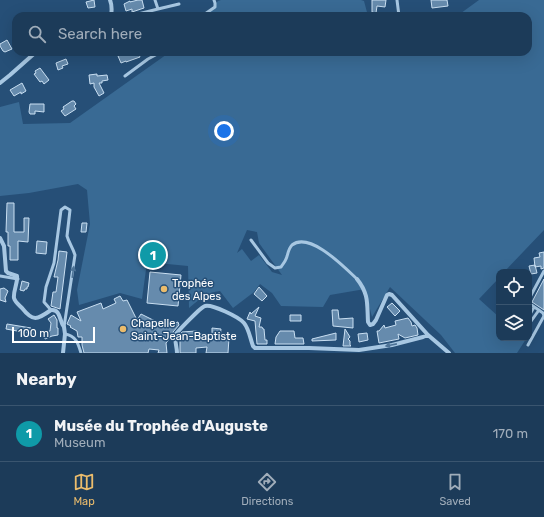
<!DOCTYPE html>
<meta charset="utf-8">
<style>
body{margin:0;font-family:Rubik,sans-serif;background:#294662;color:#f1f3f6}
.controls{position:absolute;right:12px;bottom:12px;display:grid;overflow:hidden;border-radius:8px;box-shadow:0 4px 16px #0002}
.controls button{width:36px;height:36px;display:grid;place-items:center;padding:0;border:0;border-bottom:1px solid #3a556f;background:#1c3b59;color:#f1f3f6;font:20px sans-serif}
.scale{position:absolute;left:12px;bottom:10px;width:83px;box-sizing:border-box;padding-left:4px;border:2px solid #fff;border-top:0;font-size:11px;line-height:14px;white-space:nowrap;color:#fff;-webkit-text-stroke:3px #264f77;paint-order:stroke}
.you{position:absolute;left:224px;top:131px;width:14px;height:14px;margin:-10px;border:3px solid #fff;border-radius:50%;background:#1a73e8;box-shadow:0 0 0 6px #1a73e833}
.badge{display:grid;place-items:center;width:26px;height:26px;border-radius:50%;background:#ebbc6c;color:#fff;font-size:13px;font-weight:700}
.pin{position:absolute;translate:-50% -50%;border:2px solid #fff;box-shadow:0 1px 4px #0006}
.list{margin:0;padding:0;list-style:none}
h2{display:flex;justify-content:space-between;align-items:center;height:52px;margin:0;padding:0 16px;font-size:17px}
h2 small{font-size:13px;font-weight:400;color:#a0adba}
.list li{display:grid;grid-template-columns:26px 1fr auto;gap:12px;align-items:center;box-sizing:border-box;height:56px;padding:0 16px;border-top:1px solid #3a556f}
.list b{display:block;font-size:15px;white-space:nowrap}
.list p{margin:0;font-size:13px;white-space:nowrap;color:#a0adba}
.list em{font-size:13px;font-style:normal;color:#a0adba}
.icon{flex:none;width:22px;height:22px;fill:none;stroke:currentColor;stroke-width:2;stroke-linecap:round;stroke-linejoin:round}
.map{position:relative;flex:none;width:544px;height:353px;overflow:hidden}
.search{position:absolute;background:#1c3b59;box-shadow:0 4px 16px #0002;left:12px;right:12px;top:12px;height:44px;display:flex;align-items:center;gap:10px;box-sizing:border-box;padding:0 14px;border-radius:12px;color:#a0adba;font-size:15px}
.sheet{height:108px;background:#1c3b59}
nav{display:flex;justify-content:space-around;align-items:center;box-sizing:border-box;height:56px;border-top:1px solid #3a556f;background:#1c3b59;font-size:11px;color:#a0adba}
nav a{display:grid;justify-items:center;gap:2px}
nav .on{color:#ebbc6c}
.map>svg:first-child{display:block}
.green{fill:#396a94;fill-rule:evenodd}
.building{fill:#668bad;stroke:#c9dff2}
.lines{fill:none;stroke-linecap:round;stroke-linejoin:round}
.service{stroke:#a7c7e2;stroke-width:3}
.minor{stroke:#a7c7e2;stroke-width:4}
.oneway{fill:#4d7397}
.poi-dot{fill:#ebbc6c;stroke:#264f77;stroke-width:1.5}
.labels{text-anchor:middle;dominant-baseline:central;stroke-width:3;stroke-linejoin:round;paint-order:stroke}
.poi-label{font-size:11px;fill:#fff;stroke:#264f77;text-anchor:start}
</style>
<div class="map">
<svg width="544" height="353" viewBox="0 0 544 353">
<rect width="100%" height="100%" fill="#264f77"/>
<!-- green -->
<path class="green" d="M221,0H361L364,1L368,16H205L218,1Z
M479,0H544V230L504,272H499V278L479,299L499,317V338H525L526,339L517,353H455L441,335L390,287L372,317L365,289L330,295L323,307L281,306L272,293L260,284L254,292L233,308L220,291C207,292 199,300 189,308L188,266L147,262L142,299L120,293L79,305L77,290L90,224L87,190L78,184L29,193L0,196V107L19,102L23,124L70,123L170,52H442L445,53L446,52H528V16H457ZM247,230L257,232L259,243L282,275L272,272L259,255L251,261L242,249L237,253Z"/>
<!-- building -->
<path class="building" d="M94,0L95,7L88,8L86,2Z
M138,0H142L144,8L132,12V9L126,11L124,4L130,1V2Z
M372,0H386L385,7L377,6L376,13L372,12Z
M431,0H447L448,6L432,8Z
M7,40L12,49L5,52L3,51L0,46V44Z
M122,52H138L140,57L126,62V61L121,63L118,56L123,54Z
M66,59L68,64L62,66L63,68L58,70L56,63Z
M40,68L49,80L44,84L42,81L40,82L34,74L36,73L35,71Z
M97,74V76L107,75L108,80L102,81V83H99L104,93L99,96L94,87V83L90,84L89,75Z
M22,83L26,91L21,94V92L14,96L10,90Z
M72,101H74L76,104L74,106L76,109L65,116L61,111L64,109L63,107Z
M30,104H44V112L35,111V114H30L29,112Z
M7,203H14V232H24V218H29L28,242L18,241V260H10V246H8V232H6Z
M82,223H87L86,232H81Z
M37,241L47,242L46,254L36,253Z
M149,250L159,251L158,261L148,260L146,256L147,253Z
M59,251L67,252L60,309L51,306L53,292H56L58,277H54L58,260Z
M544,252V268L541,269V266L535,267L534,258L540,257L539,253Z
M535,265L537,273L531,274L529,266Z
M150,272L181,275L178,306L147,303Z
M544,279V310L532,302Z
M22,281L29,283L28,287H27V289H25L24,291L20,290Z
M259,287L267,296L262,301L254,294Z
M4,288L8,291L5,298L6,302L0,300V289Z
M120,296L123,301L127,300L137,320L141,314L157,322L156,324L172,325V324L178,322L179,325L173,332L172,336L166,343L167,353H158L159,350L149,349L148,353H84L82,345V337H78L77,331L70,327L71,326L67,324L71,315L81,321L77,312L101,303L103,309L116,303L114,299Z
M392,303L400,311L395,316L387,307Z
M259,307L255,316L261,318L259,327H262L263,329H264L265,340H267V344H257L255,321L247,319L250,312L251,314Z
M332,310H338L339,319L353,318V328L333,326Z
M54,315L57,320V328H58V335L52,336L45,339L41,333L50,331L51,323L48,319Z
M290,315H301V321H290Z
M408,318L411,322L412,326L415,325L417,328L418,335L405,338L398,334L399,339L379,343L377,331H379L384,325L385,328L396,325L395,321Z
M7,324L31,328V329L35,330L34,334L6,329Z
M212,328L221,329L220,338H229L228,353H206L207,347L196,348V353H180V335L182,332L196,331L202,334H206L212,336Z
M345,329L350,337L348,339L350,341V345L351,346H343Z
M280,331H294L295,338H303L304,344H275L276,337Z
M336,333V340L312,341V339Z
M367,333L368,340L359,342L358,334Z"/>
<g class="lines">
<!-- service -->
<path class="service" d="M397,0L399,16
M158,9L179,4
M130,16L158,9L155,0
M202,16L215,7V3L214,0
M125,76L148,59L161,52
M251,240L268,263L275,268L281,267C282,265 285,262 286,259C288,255 288,249 292,245C310,231 345,268 357,279
M0,276L18,279
M529,299L544,271
M51,310L44,302L46,287L54,263L61,210L65,207L70,210L67,236C69,243 73,248 75,255L64,327
M529,316L534,307
M529,324L539,310
M65,334C76,336 78,343 81,353
M528,345L544,316L543,313L530,304L529,301"/>
<!-- minor -->
<path class="minor" d="M110,0C112,5 112,10 111,16
M0,83L10,75L36,52
M0,238L4,246L6,271L8,273L17,276C18,283 13,291 14,298C15,302 19,305 22,308C33,322 37,320 51,310C61,309 59,321 64,327L65,334L63,353
M357,279C369,294 367,304 368,322L370,325L373,324L376,320L387,295L389,294L392,295L428,335L449,353
M177,353C177,346 174,341 176,334C179,330 201,307 205,306C212,304 239,317 244,323C249,329 250,338 253,346L255,348H309L359,350L392,345L423,337L428,335"/>
</g>
<!-- one-way arrows -->
<defs><path id="oneway-solid" d="M-6-.8H1V-3.2L6.5 0L1 3.2V.8H-6Z"/></defs>
<g class="oneway">
<use href="#oneway-solid" transform="translate(73 272) rotate(-82)"/>
<use href="#oneway-solid" transform="translate(391 345) rotate(169)"/>
</g>
<!-- markers -->
<g class="poi-dot">
<circle cx="164" cy="289" r="4"/>
<circle cx="123" cy="329" r="4"/>
</g>
<g class="labels">
<!-- poi labels -->
<g class="poi-label">
<text x="172" y="283">Trophée<tspan x="172" dy="13">des Alpes</tspan></text>
<text x="131" y="323">Chapelle<tspan x="131" dy="13">Saint-Jean-Baptiste</tspan></text>
</g>
</g>
</svg>
<div class="controls">
<button><svg class="icon" aria-label="locate" viewBox="0 0 24 24"><circle cx="12" cy="12" r="6"/><path d="M12 2v4M12 18v4M2 12h4M18 12h4"/></svg></button>
<button><svg class="icon" aria-label="layers" viewBox="0 0 24 24"><path d="M12 4l9 5-9 5-9-5zM3 14l9 5 9-5"/></svg></button>
</div>
<div class="scale">100 m</div>
<div class="you"></div>
<div class="pin badge" style="left:153px;top:255px;background:#0f9aa8">1</div>
<div class="search"><svg class="icon" aria-label="search" viewBox="0 0 24 24"><circle cx="10" cy="10" r="6"/><path d="M15 15l6 6"/></svg>Search here</div>
</div>
<section class="sheet">
<h2>Nearby<small></small></h2>
<ul class="list">
<li><span class="badge" style="background:#0f9aa8">1</span><div><b>Musée du Trophée d'Auguste</b><p>Museum</p></div><em>170 m</em></li>
</ul>
</section>
<nav>
<a class="on"><svg class="icon" aria-label="map" viewBox="0 0 24 24"><path d="M3 6l6-2 6 2 6-2v14l-6 2-6-2-6 2zM9 4v14M15 6v14"/></svg>Map</a>
<a><svg class="icon" aria-label="directions" viewBox="0 0 24 24"><path d="M12 3l9 9-9 9-9-9zM9 14v-3h6M13 9l2 2-2 2"/></svg>Directions</a>
<a><svg class="icon" aria-label="saved" viewBox="0 0 24 24"><path d="M7 4h10v16l-5-4-5 4z"/></svg>Saved</a>
</nav>
